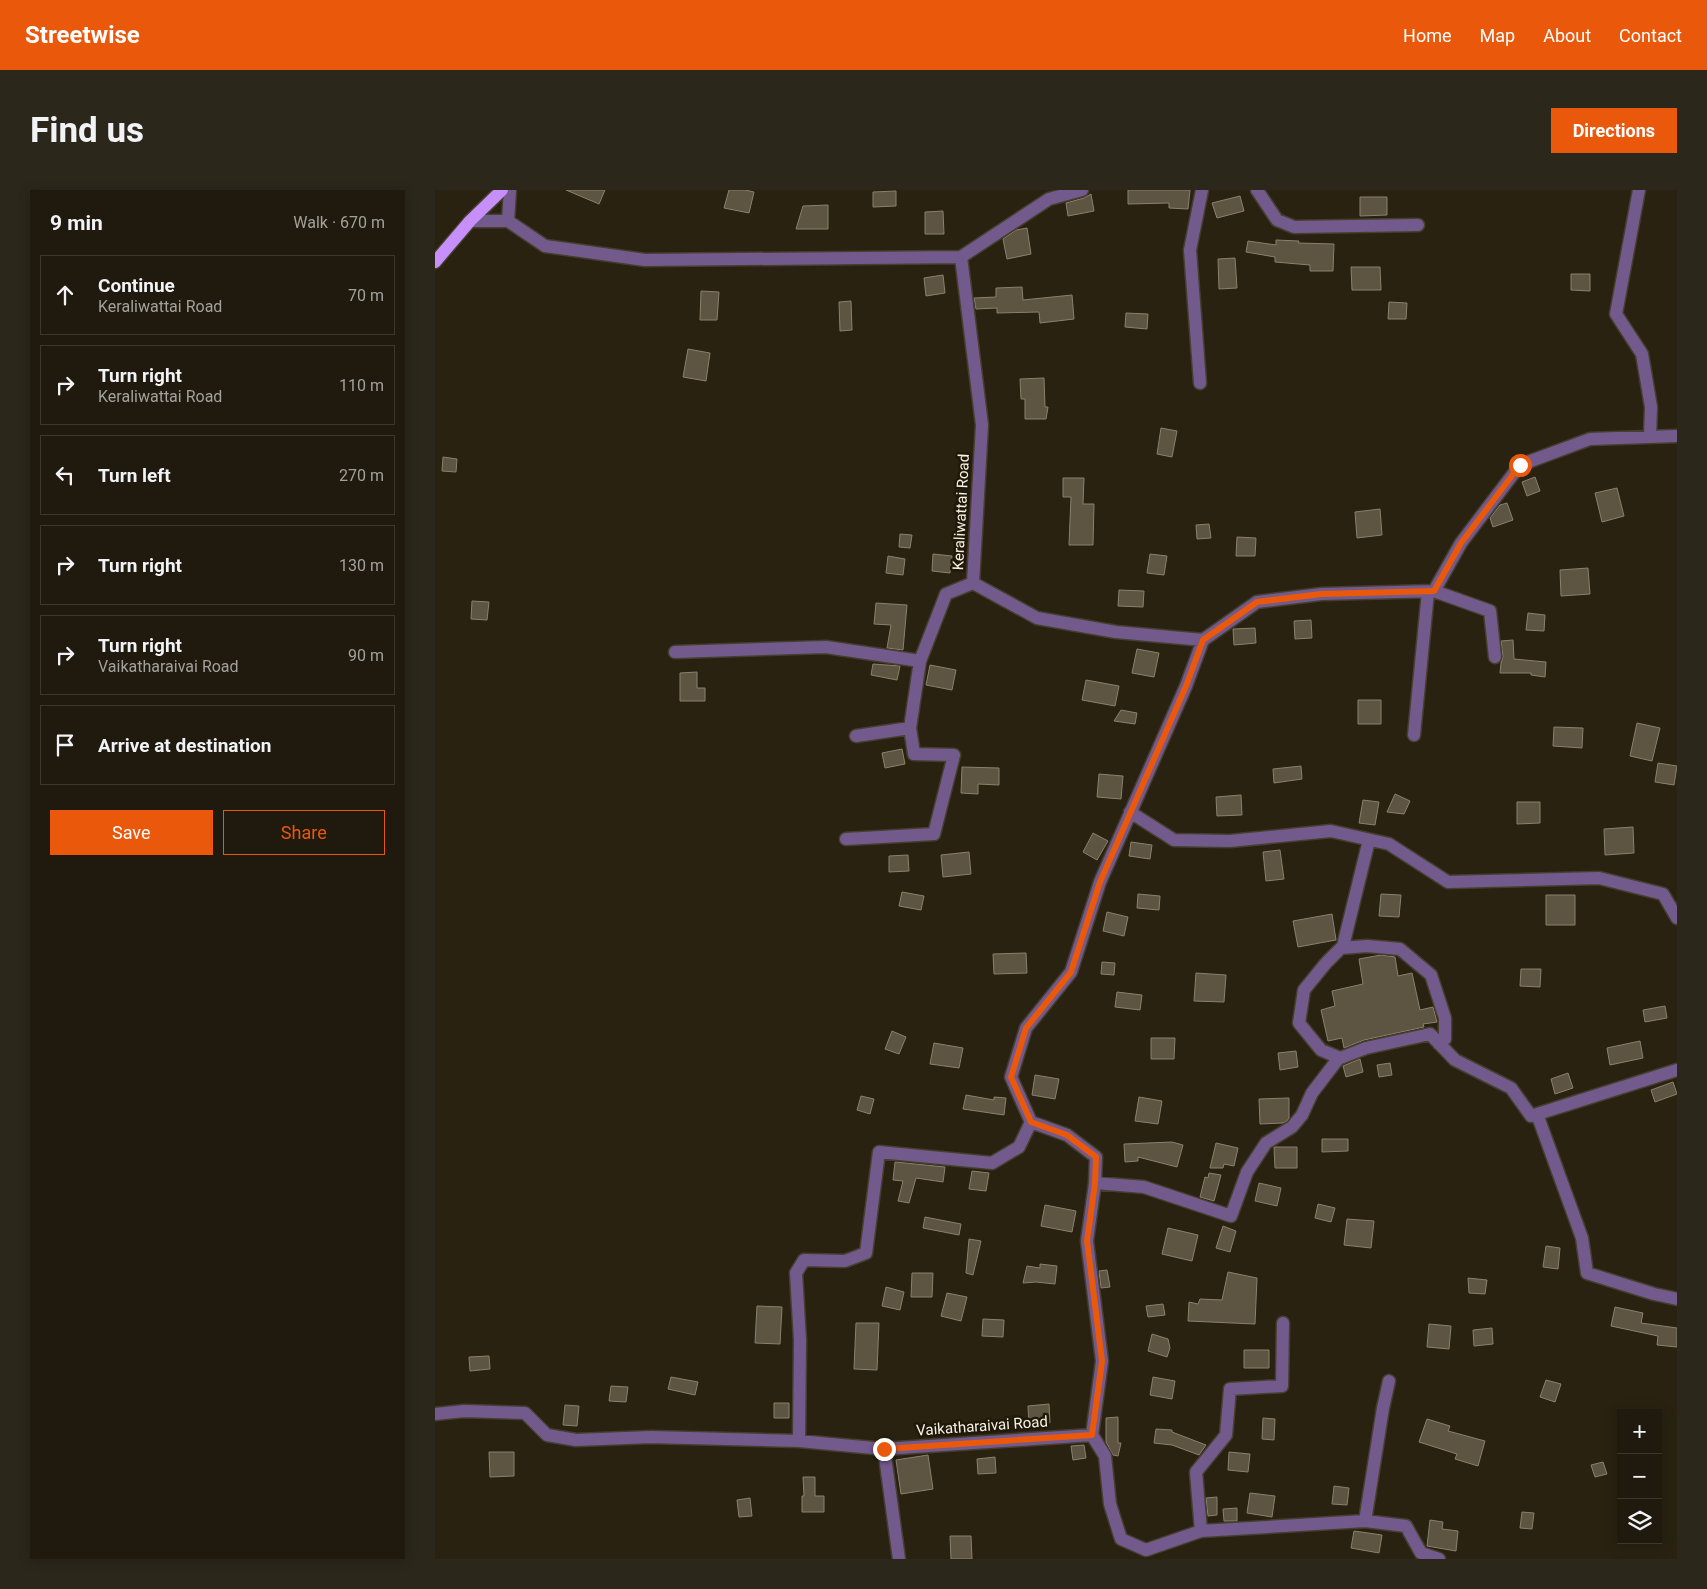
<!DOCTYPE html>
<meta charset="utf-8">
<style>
body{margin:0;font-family:Roboto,sans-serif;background:#2c271b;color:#f1f3f6}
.controls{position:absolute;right:15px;bottom:15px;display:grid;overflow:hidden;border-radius:0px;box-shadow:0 2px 12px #0003}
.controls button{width:45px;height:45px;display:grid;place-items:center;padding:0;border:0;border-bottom:1px solid #3c382e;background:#1f1a0d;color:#f1f3f6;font:25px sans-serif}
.stop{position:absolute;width:15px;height:15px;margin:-11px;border:4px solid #ea580c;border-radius:50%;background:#fff}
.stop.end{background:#ea580c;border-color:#fff;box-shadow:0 1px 5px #0008}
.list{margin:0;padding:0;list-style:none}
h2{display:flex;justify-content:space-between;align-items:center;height:65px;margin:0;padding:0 20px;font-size:21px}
h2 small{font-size:16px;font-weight:400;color:#a1a19d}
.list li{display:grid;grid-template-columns:32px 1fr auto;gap:15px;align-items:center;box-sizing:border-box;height:80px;margin:0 10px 10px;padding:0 10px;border:1px solid #3c382e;border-radius:0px}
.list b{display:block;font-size:19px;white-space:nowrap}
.list p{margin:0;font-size:16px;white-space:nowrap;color:#a1a19d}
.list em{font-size:16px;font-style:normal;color:#a1a19d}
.actions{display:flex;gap:10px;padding:15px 20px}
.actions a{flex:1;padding:11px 0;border:1px solid #ea580c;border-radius:0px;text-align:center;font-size:18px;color:#ea580c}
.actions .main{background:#ea580c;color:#fff}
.icon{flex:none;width:28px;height:28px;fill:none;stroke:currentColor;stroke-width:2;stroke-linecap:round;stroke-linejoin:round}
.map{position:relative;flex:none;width:1242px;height:1369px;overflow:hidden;border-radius:0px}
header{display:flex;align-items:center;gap:30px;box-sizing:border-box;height:70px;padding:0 25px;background:#ea580c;color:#fff}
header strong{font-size:24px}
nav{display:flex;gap:28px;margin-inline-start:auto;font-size:18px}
.intro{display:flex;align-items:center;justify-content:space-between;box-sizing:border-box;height:120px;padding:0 30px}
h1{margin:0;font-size:35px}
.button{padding:12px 22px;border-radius:0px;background:#ea580c;color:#fff;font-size:18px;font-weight:700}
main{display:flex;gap:30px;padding:0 30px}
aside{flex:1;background:#1f1a0d;border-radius:0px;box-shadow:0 2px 12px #0003}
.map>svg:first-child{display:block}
.building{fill:#5d5442;stroke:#8a816d}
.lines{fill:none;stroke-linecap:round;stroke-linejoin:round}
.minor-casing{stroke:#463f2f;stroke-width:15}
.major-casing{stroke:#463f2f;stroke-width:15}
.minor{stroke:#735a8d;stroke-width:12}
.major{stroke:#c68ffa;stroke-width:12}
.route{stroke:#ea580c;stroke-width:6}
.labels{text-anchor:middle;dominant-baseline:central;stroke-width:5;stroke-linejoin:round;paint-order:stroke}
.street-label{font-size:15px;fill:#f7f2e7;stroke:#201808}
</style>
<header>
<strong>Streetwise</strong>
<nav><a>Home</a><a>Map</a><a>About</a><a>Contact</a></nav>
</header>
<div class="intro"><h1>Find us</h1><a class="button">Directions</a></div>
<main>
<aside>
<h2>9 min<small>Walk · 670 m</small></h2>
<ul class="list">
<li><svg class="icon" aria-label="ahead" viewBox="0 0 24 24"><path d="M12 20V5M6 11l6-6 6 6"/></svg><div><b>Continue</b><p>Keraliwattai Road</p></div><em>70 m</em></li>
<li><svg class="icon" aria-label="right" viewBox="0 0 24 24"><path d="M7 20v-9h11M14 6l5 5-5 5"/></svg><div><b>Turn right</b><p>Keraliwattai Road</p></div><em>110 m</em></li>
<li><svg class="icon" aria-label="left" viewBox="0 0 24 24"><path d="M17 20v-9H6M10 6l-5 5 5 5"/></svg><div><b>Turn left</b></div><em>270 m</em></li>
<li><svg class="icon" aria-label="right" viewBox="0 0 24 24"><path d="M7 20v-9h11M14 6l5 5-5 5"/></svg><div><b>Turn right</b></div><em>130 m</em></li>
<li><svg class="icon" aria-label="right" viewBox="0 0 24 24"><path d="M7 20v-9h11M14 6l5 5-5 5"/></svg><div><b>Turn right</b><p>Vaikatharaivai Road</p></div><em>90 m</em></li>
<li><svg class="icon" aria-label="arrive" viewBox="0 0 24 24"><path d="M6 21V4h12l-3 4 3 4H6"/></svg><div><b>Arrive at destination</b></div></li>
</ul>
<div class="actions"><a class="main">Save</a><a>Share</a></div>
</aside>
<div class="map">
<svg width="1242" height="1369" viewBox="0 0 1242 1369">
<rect width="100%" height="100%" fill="#292211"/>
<!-- building -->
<path class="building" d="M131,0H170L164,14Z
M294,0H310L319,2L314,23L289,18Z
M693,0H755L753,19L734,18V13L693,14Z
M461,1V16L438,17V2Z
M656,4L659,21L633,26L631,13L649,8Z
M805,6L809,21L782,28L777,13Z
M925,7H952V25L925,26Z
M393,15V39H361L368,16Z
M508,21L509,44H490V22Z
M592,38L596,64L572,69L568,49L581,40Z
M841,50L864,51L863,53L899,54L898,81H875V75L840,72V67L811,62L813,51L841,55Z
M800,68L802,98L784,99L783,69Z
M916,77H945L946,100H917Z
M1136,84H1155V101L1136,100Z
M508,85L510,103L491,106L489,88Z
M587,97L588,110L637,105L639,129L605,133L604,122L562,123V118L541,119L539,108L561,107V98Z
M266,101L284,102L282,130H265Z
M416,111L417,140L405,141L404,112Z
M954,112L972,113L971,129H953Z
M691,123L713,124L712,139L690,137Z
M253,159L275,163L271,191L248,187Z
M609,188L610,217H613L611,229H590V209H586L585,189Z
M726,238L742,241L737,267L722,264Z
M8,267L22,269L21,282L7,281Z
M1100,287L1105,301L1092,306L1087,292Z
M628,288H649L648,314H659L658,355H634L636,307H628Z
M1182,298L1189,326L1167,332L1160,303Z
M1072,313L1078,330L1058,337L1055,328L1065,315Z
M945,319L947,345L922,348L920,322Z
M774,334L776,348L762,349L761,335Z
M465,344L477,345L475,358L464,357Z
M802,347L821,348L820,366H801Z
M498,364L517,366L515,383L497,381Z
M715,364L732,366L729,385L712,383Z
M453,366L470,369L468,385L451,383Z
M1153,378L1155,404L1126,406L1125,380Z
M684,400L709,401L708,417L683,416Z
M37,411L54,412L52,430L36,429Z
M441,413L472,415L468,460L452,458L456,435L439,434Z
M1093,423L1110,425L1109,441L1091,440Z
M876,430L877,448L860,449L859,431Z
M820,438L821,453L799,455L798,439Z
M1078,450L1079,469L1111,472L1110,487L1096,485V483H1065L1066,473L1068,467L1066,451Z
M702,459L724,463L719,487L697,483Z
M438,474L465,476L462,490L436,485Z
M495,475L521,480L517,500L491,495Z
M262,482V498H270V511H245V483Z
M651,490L684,496L680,516L647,510Z
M923,510H946V534H923Z
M686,520L702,523L700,534L679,531Z
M1202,533L1225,538L1217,571L1195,566Z
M1119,537L1148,538L1147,558L1118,556Z
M467,559L470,574L450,578L447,563Z
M1223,573L1242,576L1239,595L1220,592Z
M866,576L867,589L839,593L838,579Z
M527,577L564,578V595L543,594V604L526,603Z
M664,584L688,586L686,609L662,607Z
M960,604L975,611L969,624L952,622Z
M806,605L807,625L782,626L781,607Z
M928,610L944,612L940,635L924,633Z
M1082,612H1105V633L1082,634Z
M1198,637L1199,663L1170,665L1169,639Z
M658,643L673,651L662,670L648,662Z
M696,652L717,655L715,669L694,666Z
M845,660L849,689L831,691L828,662Z
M534,662L536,684L508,687L506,665Z
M473,665L474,681L454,682V666Z
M467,702L489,706L486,720L464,716Z
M703,704L725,706L724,720L702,718Z
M946,704L966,705L964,727L944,726Z
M1111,705H1140V735H1111Z
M672,722L693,727L689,746L668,741Z
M897,724L901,750L863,757L858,731Z
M591,763L592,783L559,784L558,764Z
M946,765L960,767L963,786L977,783L985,820L998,817L1002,832L988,834L989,837L929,850L909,858L907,848L893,851L886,820L900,816L897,801L928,794L924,769Z
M667,772L680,773L679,785L666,784Z
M1086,779H1106L1105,797L1085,796Z
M761,783L791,785L789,812L759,811Z
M682,802L707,805L705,820L680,817Z
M1230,816L1232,828L1210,832L1208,820Z
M457,841L471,847L464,864L450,859Z
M716,848H740L739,869H716Z
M1205,851L1208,868L1175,875L1172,858Z
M499,853L528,858L524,878L495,874Z
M861,861L863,877L845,880L843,863Z
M925,869L928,882L911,887L908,876Z
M955,873L957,885L944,887L942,875Z
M1133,883L1138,898L1120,904L1116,889Z
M600,885L624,889L620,909L597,905Z
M1238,892L1242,904L1220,912L1216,900Z
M531,905L559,910V907L571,908L569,925L528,919Z
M426,906L439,909L435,924L422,920Z
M704,907L727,911L723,934L700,931Z
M854,908V928L852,931L848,933L825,934L824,909Z
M887,949H913V961L887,962Z
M737,952L748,955L742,977L703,967V971L690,972L689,954Z
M781,953L803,958L799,976L789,974L788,978H775Z
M839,957H862V978H840Z
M460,972L510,977L508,992L481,988L474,1013L463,1011L468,991L458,990Z
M537,981L554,983L551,1001L534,999Z
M774,983L786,985L779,1011L765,1007L770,987L773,988Z
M824,993L846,998L842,1016L820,1011Z
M883,1014L900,1018L896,1032L880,1028Z
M610,1015L641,1021L637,1042L606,1036Z
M490,1027L526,1034L524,1045L488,1038Z
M912,1029L939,1031L936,1058L909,1055Z
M788,1036L801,1041L795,1062L781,1058Z
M733,1038L763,1045L757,1071L727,1064Z
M534,1049L546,1051L538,1085L531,1083Z
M1111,1056L1125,1058L1123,1079L1108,1077Z
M605,1074L622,1076L620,1094L601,1092L588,1093L592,1076L605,1078Z
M672,1080L675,1097L666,1098L664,1081Z
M793,1082L822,1088L820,1134L753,1131L754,1112L763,1114L765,1109L787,1110Z
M477,1083H498L497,1107H476Z
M1033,1088L1052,1090L1050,1104L1034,1103Z
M451,1097L469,1102L465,1120L447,1116Z
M512,1103L532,1107L526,1131L506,1126Z
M728,1114L730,1125L713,1127L711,1116Z
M322,1116L347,1117L345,1154L320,1153Z
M1180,1117L1208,1123L1206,1133L1242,1138V1157L1222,1155L1223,1146L1176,1136Z
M548,1129L569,1130L568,1147L547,1146Z
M421,1133H444L442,1180L419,1179Z
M994,1134L1016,1136L1014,1159L992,1157Z
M1057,1138L1058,1154L1039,1156L1038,1140Z
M717,1144L733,1149L735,1158L732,1167L713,1161Z
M809,1160H834V1178H809Z
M54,1166L55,1179L35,1181L34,1167Z
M236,1187L263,1192L260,1205L233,1199Z
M718,1187L740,1191L737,1209L715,1205Z
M1111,1190L1126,1194L1120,1212L1105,1207Z
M176,1196L193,1197L191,1212L174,1211Z
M339,1213H354V1228H339Z
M614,1214L615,1233L594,1234L593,1216Z
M130,1215L144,1216L142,1236L128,1235Z
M683,1227V1253H686L683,1266L678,1265L671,1252V1228Z
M828,1228L840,1229L839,1250L827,1249Z
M992,1229L1015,1236L1013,1241L1050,1251L1043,1276L1020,1269L1022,1264L984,1252Z
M721,1239L737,1240V1242L771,1255L764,1265L737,1255L719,1253Z
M649,1255L651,1268L638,1270L636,1256Z
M54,1262H79V1286L55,1287Z
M794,1262L815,1264L813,1282L793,1280Z
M493,1265L498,1299L466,1304L461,1270Z
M560,1267L561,1283L543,1284L542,1269Z
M1168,1272L1172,1284L1160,1287L1156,1275Z
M368,1287H380V1306H389V1322H367V1306H369Z
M899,1296L914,1298L912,1315L897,1314Z
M815,1303L840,1306L837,1327L812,1323Z
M782,1307V1325L773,1326L771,1308Z
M315,1308L317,1326L304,1327L302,1310Z
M802,1318V1331H789L788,1319Z
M1087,1322L1099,1323L1097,1339L1085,1338Z
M995,1330L1008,1332L1007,1339L1023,1341L1021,1361L992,1356Z
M919,1341L947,1345L944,1363L916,1358Z
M515,1346H536L537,1369H516Z"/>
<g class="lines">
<!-- minor casing -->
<g class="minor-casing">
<path id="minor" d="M75,0L73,31L110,56L210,70L526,67L547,235L538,393L602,428L681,442L768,450L822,412L886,404L999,401L1026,353L1085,275L1155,249L1242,246
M822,0L842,30L859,37L983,35
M1204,0L1181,124L1207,164L1216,217L1215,246
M35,31H73
M526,67L614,9L647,0
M765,193L755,60L767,0
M999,401L1055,421L1060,467
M240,462L391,457L485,471
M979,545L993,402
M421,546L475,538
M695,622L739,650L795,651L896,641L954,654L1013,692L1164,688L1228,704L1242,728
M411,649L499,644L519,565L479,564L475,538L485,471L511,404L538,393
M906,758L932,756L965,759L996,785L1010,828V849L1004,854
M905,868L886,860L864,833L869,800L891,773L908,756L934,650
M1102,924L1147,1048L1152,1083L1219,1104L1242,1109
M660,993L709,997L796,1026L812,982L831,953L857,937L867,925L877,903L903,869L931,858L995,844L1020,870L1076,898L1096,926L1242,880
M0,1224L29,1221L90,1223L112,1245L141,1250L216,1247L364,1251L449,1259L657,1245L670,1266L675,1314L686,1349L711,1360L766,1341L930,1331L971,1336L986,1363L1004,1369
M657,1245L667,1171L652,1051L660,993L661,967L632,945L596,932L576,887L591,838L636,782L665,692L751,496L768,450
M364,1251L365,1150L361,1083L369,1070L410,1071L431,1063L444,962L557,973L584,957L596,932
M449,1259L464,1369
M930,1331L948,1218L954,1191
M766,1341L761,1282L791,1245L795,1199L847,1196L848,1133"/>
</g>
<!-- major casing -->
<g class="major-casing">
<path id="major" d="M0,72L35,31L67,0"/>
</g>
<!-- minor -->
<use href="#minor" class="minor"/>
<!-- major -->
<use href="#major" class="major"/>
</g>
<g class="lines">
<!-- route -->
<path class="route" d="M449,1259L657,1245L667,1171L652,1051L660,993L661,967L632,945L596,932L576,887L591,838L636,782L665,692L751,496L768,450L822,412L886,404L999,401L1026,353L1085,275"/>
</g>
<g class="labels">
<!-- street labels -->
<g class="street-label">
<text transform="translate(526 322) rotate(-87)">Keraliwattai Road</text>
<text transform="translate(547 1236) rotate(-4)">Vaikatharaivai Road</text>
</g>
</g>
</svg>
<div class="controls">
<button>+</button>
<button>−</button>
<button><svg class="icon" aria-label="layers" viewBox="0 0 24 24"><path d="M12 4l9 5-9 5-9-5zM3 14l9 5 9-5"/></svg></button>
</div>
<div class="stop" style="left:1085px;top:275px"></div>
<div class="stop end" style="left:449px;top:1259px"></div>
</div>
</main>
